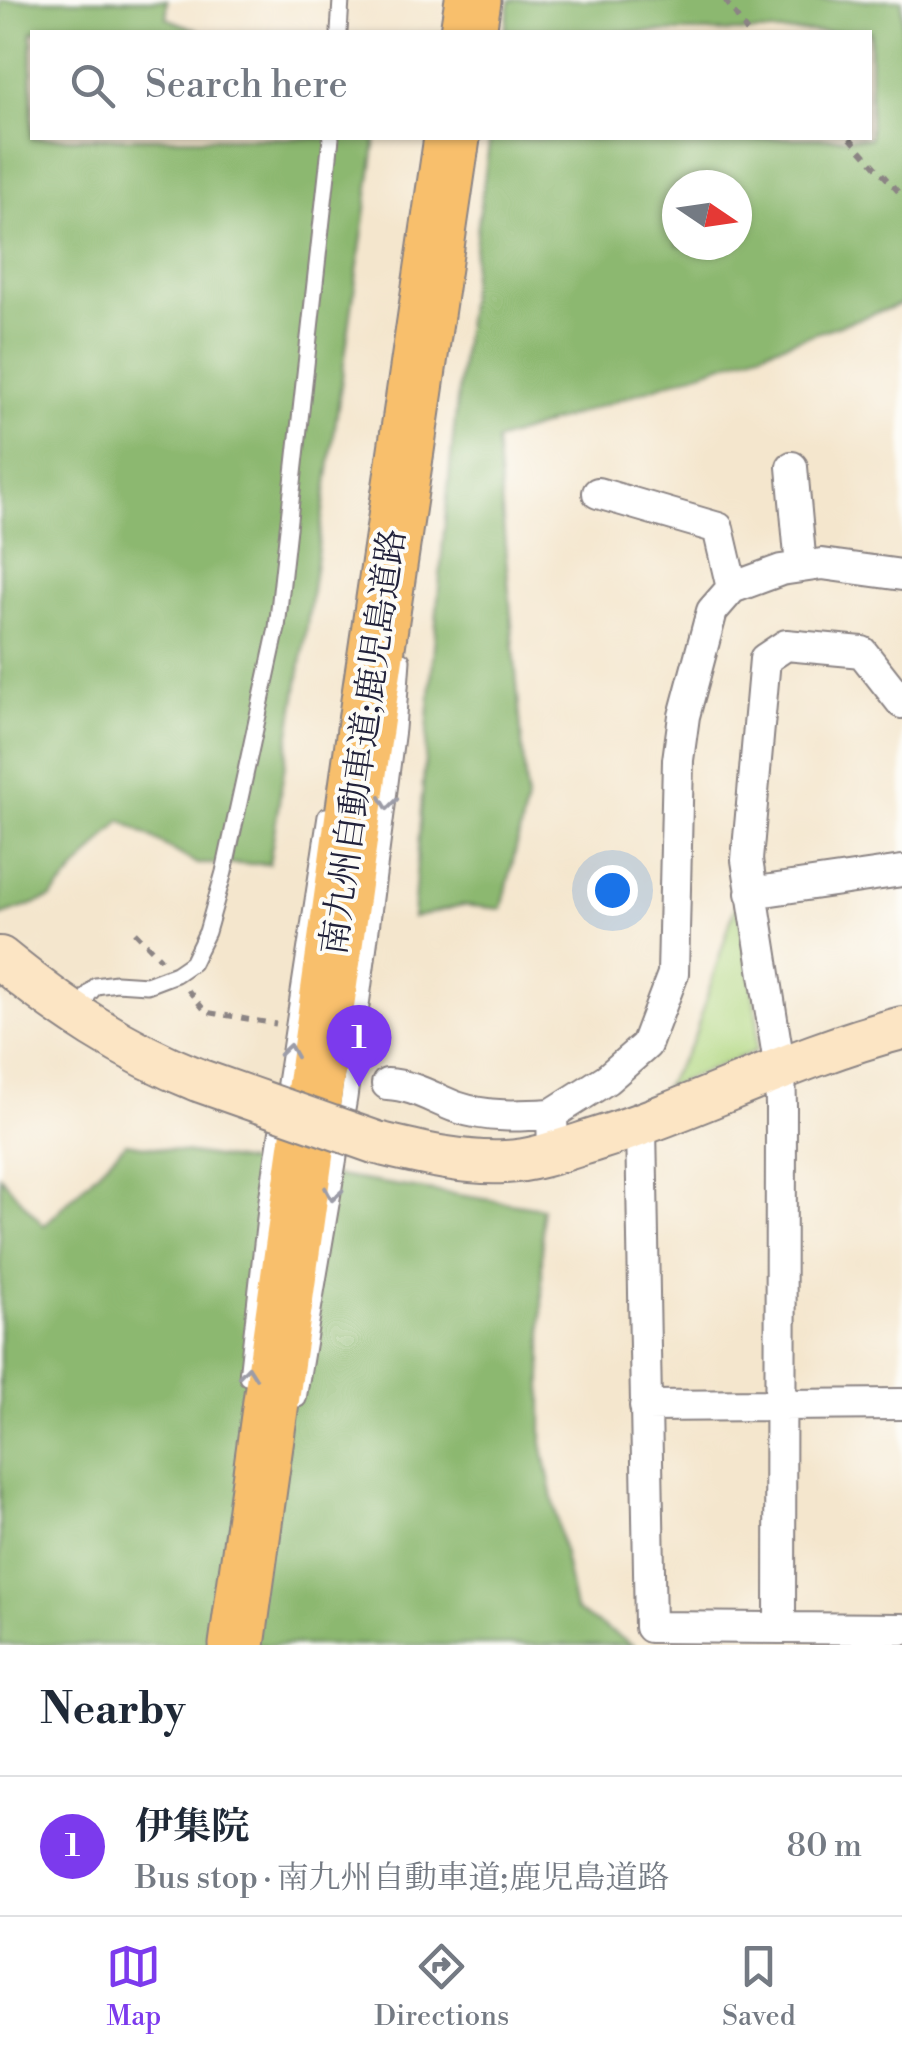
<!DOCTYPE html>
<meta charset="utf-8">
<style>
body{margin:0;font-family:"Libre Bodoni","Noto Serif JP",serif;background:#f2f2f3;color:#1f2937}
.compass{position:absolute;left:662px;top:170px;width:90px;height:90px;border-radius:50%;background:#fff;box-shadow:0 2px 8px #0004;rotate:103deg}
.you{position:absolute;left:612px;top:890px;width:35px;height:35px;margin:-25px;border:8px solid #fff;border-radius:50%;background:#1a73e8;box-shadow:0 0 0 15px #1a73e833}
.badge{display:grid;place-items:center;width:65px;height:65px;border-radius:50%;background:#7c3aed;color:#fff;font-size:32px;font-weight:700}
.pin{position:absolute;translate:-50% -82px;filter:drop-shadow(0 2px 5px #0008)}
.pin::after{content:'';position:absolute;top:52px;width:35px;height:30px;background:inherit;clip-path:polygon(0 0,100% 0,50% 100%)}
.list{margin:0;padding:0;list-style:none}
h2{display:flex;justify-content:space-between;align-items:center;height:130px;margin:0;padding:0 40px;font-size:42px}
h2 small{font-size:32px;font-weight:400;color:#747a83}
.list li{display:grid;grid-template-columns:65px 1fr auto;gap:30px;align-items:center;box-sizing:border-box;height:140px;padding:0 40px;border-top:2px solid #e0e1e3}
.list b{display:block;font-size:38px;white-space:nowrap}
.list p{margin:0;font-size:32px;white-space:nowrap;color:#747a83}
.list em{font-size:32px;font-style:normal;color:#747a83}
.icon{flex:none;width:55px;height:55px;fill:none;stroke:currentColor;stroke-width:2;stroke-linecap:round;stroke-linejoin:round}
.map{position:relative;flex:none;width:902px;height:1645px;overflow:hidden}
.search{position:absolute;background:#fff;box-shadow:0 2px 8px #0004;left:30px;right:30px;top:30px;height:110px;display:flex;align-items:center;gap:25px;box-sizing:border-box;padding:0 35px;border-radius:0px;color:#747a83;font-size:38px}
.sheet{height:270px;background:#fff}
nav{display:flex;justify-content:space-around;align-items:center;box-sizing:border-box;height:140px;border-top:2px solid #e0e1e3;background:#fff;font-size:28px;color:#747a83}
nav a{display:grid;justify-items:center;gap:5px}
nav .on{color:#7c3aed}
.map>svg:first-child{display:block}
.green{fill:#b1d781;stroke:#6a7c5e;stroke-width:2.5}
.forest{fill:#8cb86f;stroke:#576d55;stroke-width:2.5;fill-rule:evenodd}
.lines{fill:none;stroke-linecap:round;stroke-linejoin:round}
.lane-casing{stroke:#8b8484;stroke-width:19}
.street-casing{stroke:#8b8484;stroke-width:34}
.secondary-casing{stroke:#8b8484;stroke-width:46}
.highway-casing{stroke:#8b8484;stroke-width:59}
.path{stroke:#8b8484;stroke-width:5;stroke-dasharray:8 8;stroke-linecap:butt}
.lane{stroke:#fff;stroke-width:15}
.street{stroke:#fff;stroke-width:30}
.secondary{stroke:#fce5c4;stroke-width:42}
.highway{stroke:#f8bf6c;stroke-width:55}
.secondary-bridge-casing{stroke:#8b8484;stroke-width:46;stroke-linecap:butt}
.secondary-bridge{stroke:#fce5c4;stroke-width:42}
.oneway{stroke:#9c9ca7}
.labels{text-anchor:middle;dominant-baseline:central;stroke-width:8;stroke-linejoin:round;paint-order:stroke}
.street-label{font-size:35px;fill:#22223b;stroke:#fdfcf7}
</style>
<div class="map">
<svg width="902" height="1645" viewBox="0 0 902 1645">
<rect width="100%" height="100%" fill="#fdfcf7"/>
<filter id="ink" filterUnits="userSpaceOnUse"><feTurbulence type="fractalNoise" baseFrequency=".01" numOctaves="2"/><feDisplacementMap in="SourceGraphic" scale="20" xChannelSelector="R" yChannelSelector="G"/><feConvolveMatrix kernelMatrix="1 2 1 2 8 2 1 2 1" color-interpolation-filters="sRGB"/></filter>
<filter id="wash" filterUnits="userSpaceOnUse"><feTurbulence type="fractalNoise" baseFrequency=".0048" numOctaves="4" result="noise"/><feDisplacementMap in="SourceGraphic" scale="40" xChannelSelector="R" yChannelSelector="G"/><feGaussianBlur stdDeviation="2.25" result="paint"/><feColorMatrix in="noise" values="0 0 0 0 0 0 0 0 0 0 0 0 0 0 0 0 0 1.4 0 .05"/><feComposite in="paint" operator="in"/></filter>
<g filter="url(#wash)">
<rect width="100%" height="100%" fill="#f4e6cd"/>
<!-- green -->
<path class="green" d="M737,900L758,1022L756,1051L664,1088L693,1041Z"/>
<!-- forest -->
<path class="forest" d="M0,0H167V18L202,32H32V138H376L305,639L269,864H197L121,820L51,898L0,916Z
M510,0H902V304L496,441L527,800L502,909L462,905L413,918C432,657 452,397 490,138H870V32H505ZM737,185V245H677V185Z
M126,1143L542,1208V1443L575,1610L633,1645H0V1176L44,1226Z"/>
</g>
<g filter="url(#ink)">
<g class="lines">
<!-- lane casing -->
<g class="lane-casing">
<path id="lane" d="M339,32L341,0
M80,1015L88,995L96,986L116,983L147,985L176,974L192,963L207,932L224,872L277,628L331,138
M247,1377L267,1200L326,816
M298,1399L349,1098L397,729L402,660"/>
</g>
<!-- street casing -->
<g class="street-casing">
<path id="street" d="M792,467L801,567
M598,493L718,528L732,588
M751,893L902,871
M387,1084C413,1085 432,1098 456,1107C488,1118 519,1116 552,1114
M641,1126L650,1627L902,1629
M553,1153L552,1114L607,1079L646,1045L673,974L678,760L684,716L712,611L732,588L781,570L822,564L902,575
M645,1406L902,1404
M780,1628L781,1106L780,1070L747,860L765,659L786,645L862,652L902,703"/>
</g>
<!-- secondary casing -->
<g class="secondary-casing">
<path id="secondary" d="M0,958C61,1008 124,1051 198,1080
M377,1143C419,1153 461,1164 505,1162C534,1161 566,1149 594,1140C698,1108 796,1055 902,1028"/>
</g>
<!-- highway casing -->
<g class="highway-casing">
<path id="highway" d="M468,32L473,0
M237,1645L369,701L452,138"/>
</g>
<!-- path -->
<path class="path" d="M725,0L747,32
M850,138L902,196
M135,932L161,959
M188,990L206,1012L276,1024"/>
<!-- lane -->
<use href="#lane" class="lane"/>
<!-- street -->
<use href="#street" class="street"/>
<!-- secondary -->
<use href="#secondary" class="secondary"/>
<!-- highway -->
<use href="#highway" class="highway"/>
<!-- secondary-bridge casing -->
<g class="secondary-bridge-casing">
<path id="secondary-bridge" d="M198,1080L377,1143"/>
</g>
<!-- secondary-bridge -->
<use href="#secondary-bridge" class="secondary-bridge"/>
</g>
<!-- one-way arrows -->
<defs><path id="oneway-chevron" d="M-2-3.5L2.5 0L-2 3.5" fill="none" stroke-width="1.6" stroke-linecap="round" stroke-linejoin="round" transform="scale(2.5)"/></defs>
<g class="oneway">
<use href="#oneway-chevron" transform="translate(388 803) rotate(97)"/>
<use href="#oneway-chevron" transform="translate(289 1051) rotate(-82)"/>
<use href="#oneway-chevron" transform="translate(333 1194) rotate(99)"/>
<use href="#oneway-chevron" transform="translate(248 1373) rotate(-84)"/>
</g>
</g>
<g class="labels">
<!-- street labels -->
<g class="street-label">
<text transform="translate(364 742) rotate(-82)">南九州自動車道;鹿児島道路</text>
</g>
</g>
</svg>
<svg class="compass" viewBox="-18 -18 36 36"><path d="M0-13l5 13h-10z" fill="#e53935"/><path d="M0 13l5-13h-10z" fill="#747a83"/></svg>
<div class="you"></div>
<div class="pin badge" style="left:359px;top:1087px">1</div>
<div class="search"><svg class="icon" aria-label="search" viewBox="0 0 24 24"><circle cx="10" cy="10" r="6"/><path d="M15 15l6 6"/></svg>Search here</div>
</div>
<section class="sheet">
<h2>Nearby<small></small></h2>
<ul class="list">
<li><span class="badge">1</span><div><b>伊集院</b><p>Bus stop · 南九州自動車道;鹿児島道路</p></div><em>80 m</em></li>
</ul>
</section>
<nav>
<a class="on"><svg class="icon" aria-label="map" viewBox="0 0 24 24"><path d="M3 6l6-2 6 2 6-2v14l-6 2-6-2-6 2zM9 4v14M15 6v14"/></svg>Map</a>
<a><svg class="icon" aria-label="directions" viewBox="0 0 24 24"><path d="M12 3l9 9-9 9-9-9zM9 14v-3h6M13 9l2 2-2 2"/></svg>Directions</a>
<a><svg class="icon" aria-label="saved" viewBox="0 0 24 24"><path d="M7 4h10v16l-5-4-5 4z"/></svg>Saved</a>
</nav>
